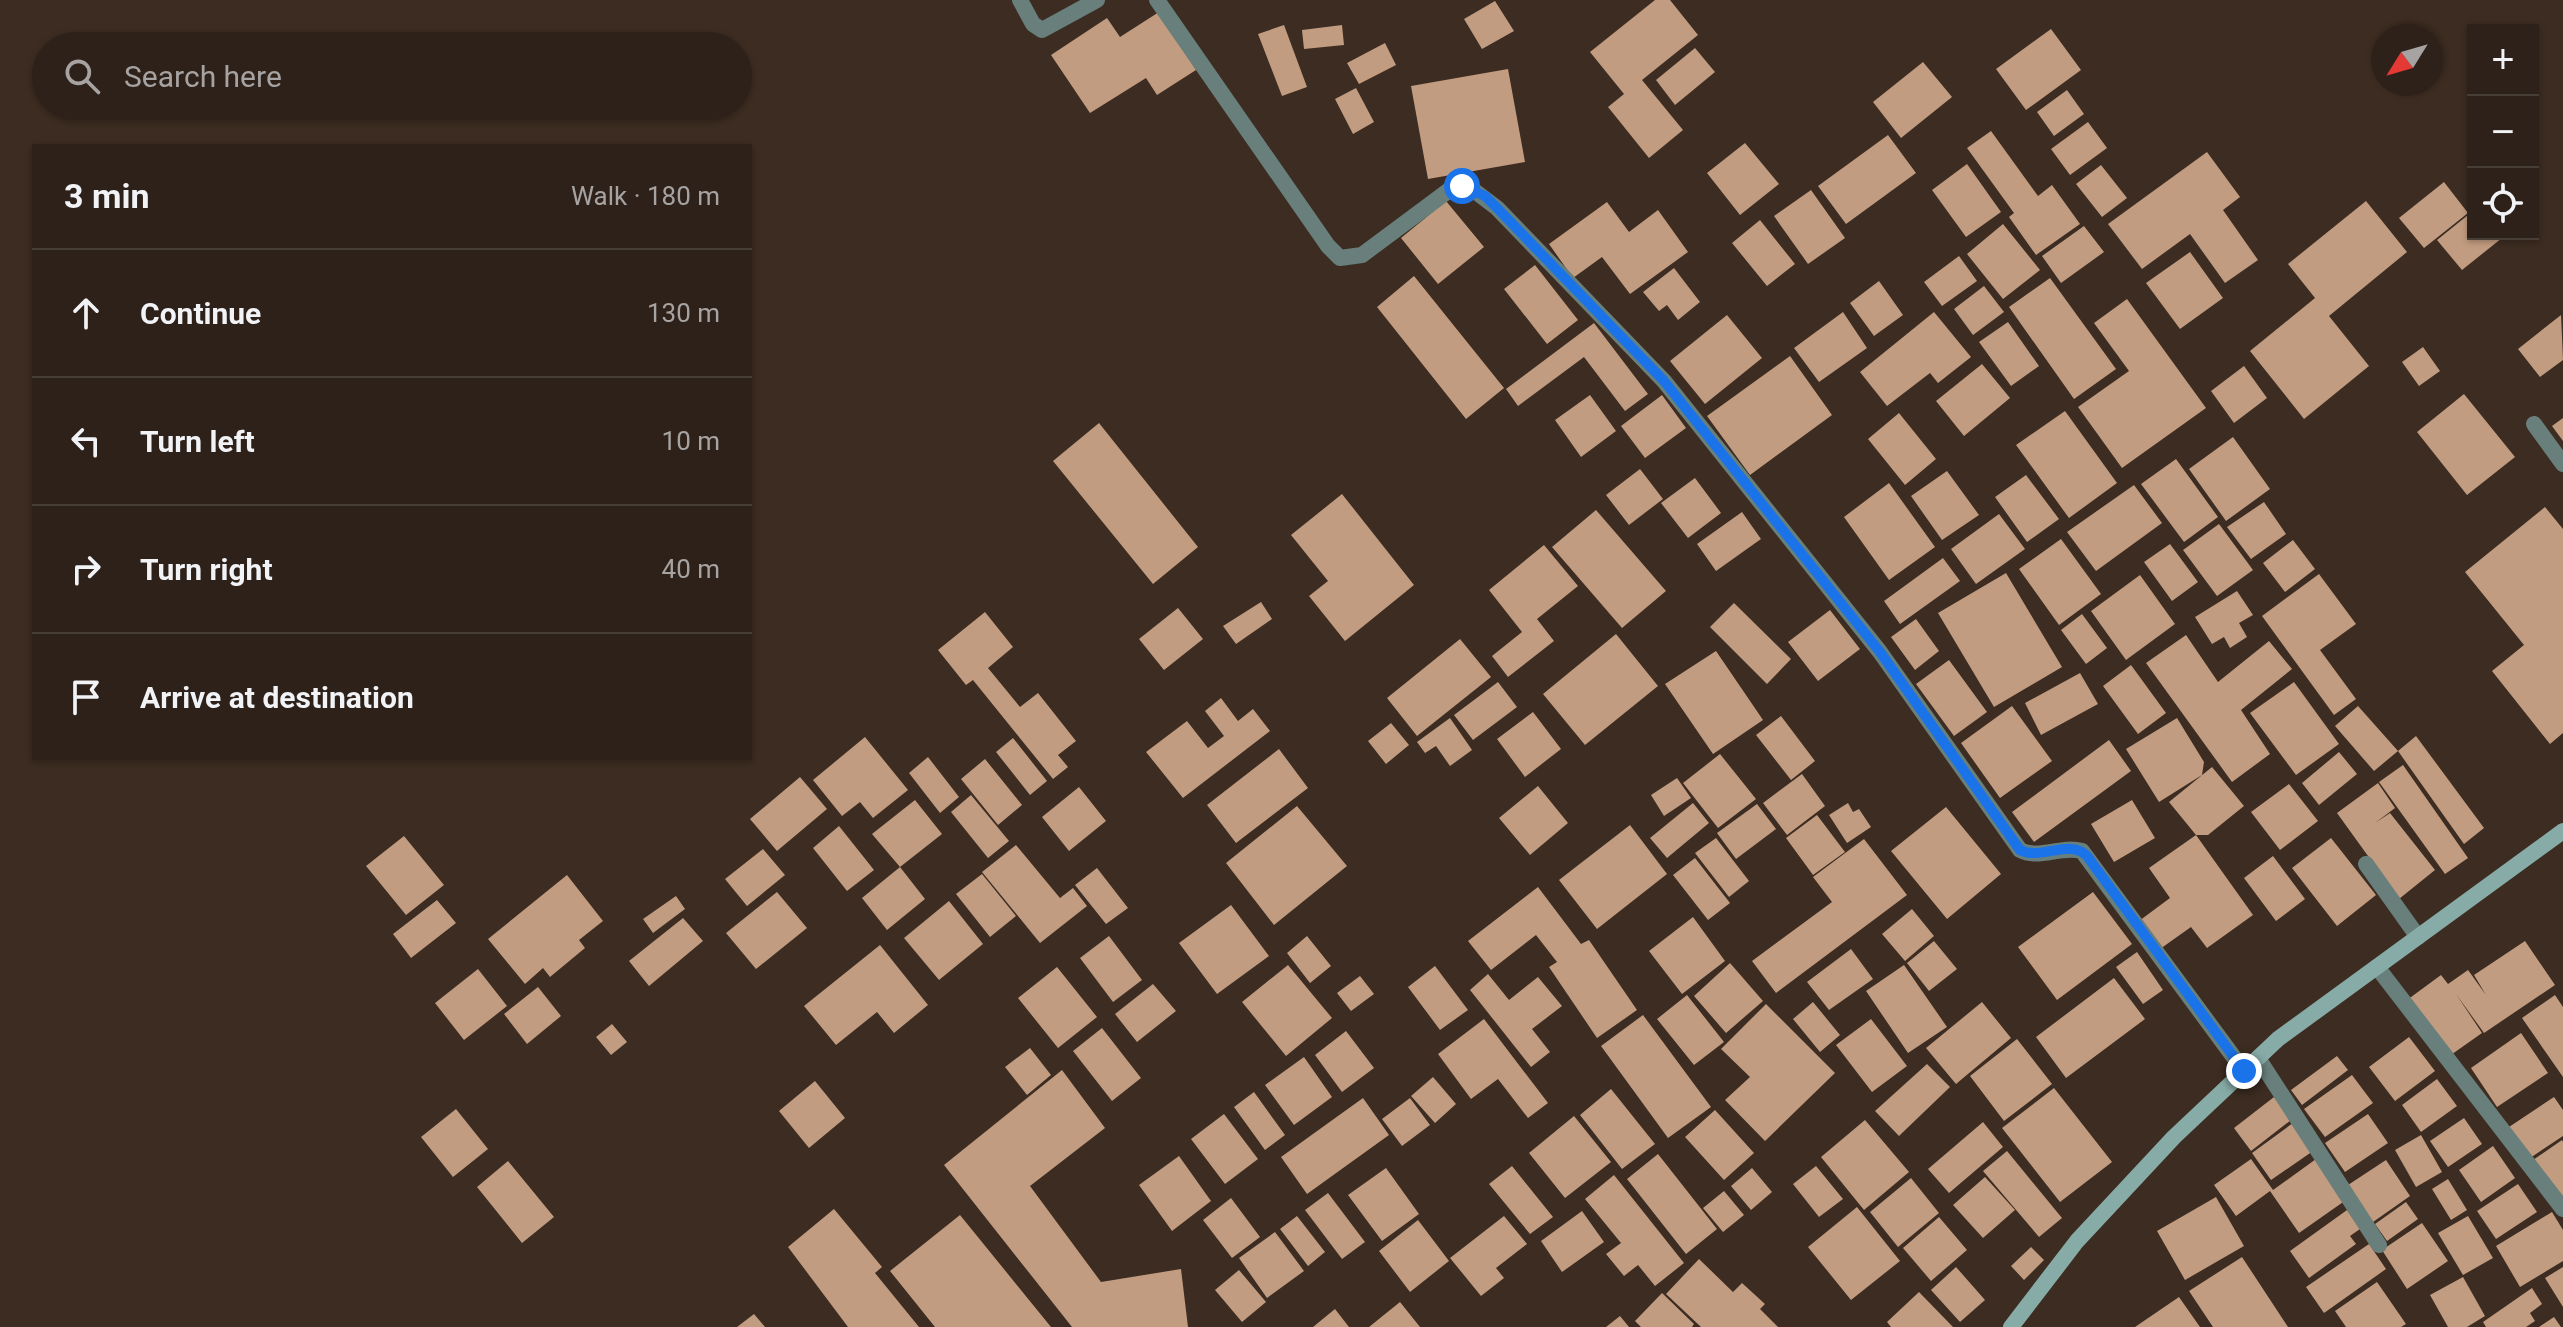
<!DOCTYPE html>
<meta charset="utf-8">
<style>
body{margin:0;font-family:Roboto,sans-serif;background:#392e26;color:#f1f3f6}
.controls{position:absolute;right:24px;top:24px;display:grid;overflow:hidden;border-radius:0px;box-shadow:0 2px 6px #0004}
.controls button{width:72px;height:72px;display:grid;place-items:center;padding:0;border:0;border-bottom:2px solid #483e38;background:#2d2119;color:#f1f3f6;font:40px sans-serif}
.compass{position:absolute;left:2371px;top:24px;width:72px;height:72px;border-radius:50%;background:#2d2119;box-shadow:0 2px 6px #0004;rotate:233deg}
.stop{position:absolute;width:24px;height:24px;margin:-18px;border:6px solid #1a73e8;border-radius:50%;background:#fff}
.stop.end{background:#1a73e8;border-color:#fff;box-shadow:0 2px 8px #0008}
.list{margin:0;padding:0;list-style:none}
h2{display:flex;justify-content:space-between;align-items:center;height:104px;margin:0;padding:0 32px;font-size:34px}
h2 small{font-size:26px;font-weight:400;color:#a7a3a2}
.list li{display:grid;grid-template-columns:52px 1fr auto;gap:24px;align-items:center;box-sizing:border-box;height:128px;padding:0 32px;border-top:2px solid #483e38}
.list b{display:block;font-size:30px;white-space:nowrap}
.list em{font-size:26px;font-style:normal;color:#a7a3a2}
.icon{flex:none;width:44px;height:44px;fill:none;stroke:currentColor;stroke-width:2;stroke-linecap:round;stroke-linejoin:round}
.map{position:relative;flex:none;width:2563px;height:1327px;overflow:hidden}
.search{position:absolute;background:#2d2119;box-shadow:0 2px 6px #0004;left:32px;top:32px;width:720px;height:88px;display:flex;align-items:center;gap:20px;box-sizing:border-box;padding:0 28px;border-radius:44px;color:#a7a3a2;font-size:30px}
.panel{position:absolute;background:#2d2119;box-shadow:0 2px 6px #0004;left:32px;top:144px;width:720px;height:616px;border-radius:0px}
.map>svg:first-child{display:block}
.building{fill:#c29c80}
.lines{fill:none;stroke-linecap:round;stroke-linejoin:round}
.service{stroke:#687f7c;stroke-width:16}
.minor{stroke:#687f7c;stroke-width:16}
.secondary{stroke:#87aca7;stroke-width:16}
.route{stroke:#1a73e8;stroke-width:10}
</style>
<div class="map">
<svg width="2563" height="1327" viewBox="0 0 2563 1327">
<rect width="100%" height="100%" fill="#3c2c21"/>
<!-- building -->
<path class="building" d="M1655,0H1670L1698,35L1642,80L1683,130L1649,158L1608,107L1624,94L1590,52Z
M1495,1L1514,31L1482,49L1464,19Z
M1159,12L1196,70L1157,95L1146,78L1090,113L1051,55L1107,18L1120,37Z
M1284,25L1307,87L1282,96L1258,34Z
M1342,25L1344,45L1304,49L1302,30Z
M2051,29L2081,70L2026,110L1996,69Z
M1385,43L1396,65L1359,84L1347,63Z
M1695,48L1715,72L1675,105L1656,80Z
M1923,62L1952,97L1901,138L1873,102Z
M1508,69L1525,162L1428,179L1411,86Z
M1356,88L1374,122L1353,134L1335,99Z
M2067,90L2084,114L2054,136L2037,112Z
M2088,122L2107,148L2070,175L2051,149Z
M1991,131L2038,196L2052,185L2080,224L2036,255L2009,217L2014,213L1967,148Z
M1888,135L1916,173L1846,224L1818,186Z
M1745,143L1779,184L1740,215L1707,173Z
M2207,152L2240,197L2223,210L2258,260L2225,283L2190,234L2142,269L2108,224Z
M1967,164L2001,212L1966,237L1932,190Z
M2101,165L2127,198L2102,217L2076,184Z
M2444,182L2468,213L2424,248L2399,218Z
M1811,190L1845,238L1808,264L1774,216Z
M1446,201L1484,247L1438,284L1401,238Z
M2366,201L2407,252L2329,316L2369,366L2304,419L2250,351L2315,298L2288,264Z
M1607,202L1629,232L1658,210L1688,252L1630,294L1602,257L1573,278L1549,244Z
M2473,211V234H2507L2462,270L2437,240Z
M1760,220L1795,264L1767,286L1732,243Z
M2003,224L2040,270L2003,299L1967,254Z
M2084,226L2104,252L2061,283L2042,256Z
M2190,252L2223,298L2180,329L2146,283Z
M1959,256L1977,281L1942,306L1924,282Z
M1535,265L1578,320L1547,344L1504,289Z
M1674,268L1700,302L1678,320L1667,305L1659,311L1643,292Z
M1414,276L1504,388L1466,419L1377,307Z
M2050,278L2116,369L2074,399L2009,307Z
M1879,281L1903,315L1874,336L1850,303Z
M1984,286L2004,312L1973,335L1954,309Z
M2127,299L2206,408L2122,468L2078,407L2129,371L2094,323Z
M1843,312L1867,348L1819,382L1794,348Z
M1934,312L1971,357L1938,383L1930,373L1887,406L1860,372Z
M1727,315L1762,358L1705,404L1670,361Z
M2561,315L2563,360L2540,377L2518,349Z
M2008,322L2039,366L2011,386L1979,342Z
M1594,323L1648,394L1625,411L1584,357L1518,406L1506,389Z
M2423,347L2440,371L2419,386L2402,362Z
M1790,356L1832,415L1750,475L1707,416Z
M1982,364L2010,398L1964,436L1936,401Z
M2244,366L2267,398L2234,423L2211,391Z
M2464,394L2515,457L2467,495L2417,432Z
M1590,395L1616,431L1581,457L1555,420Z
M1662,395L1686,428L1645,458L1621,426Z
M2065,411L2117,483L2069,518L2016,445Z
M1899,413L1936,459L1905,485L1868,439Z
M2563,418V441L2552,426Z
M1099,423L1198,547L1153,584L1053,461Z
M2233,437L2270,489L2226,521L2189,469Z
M2176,459L2218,517L2184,542L2141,484Z
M1640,469L1663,499L1629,525L1606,495Z
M1947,471L1979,515L1942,540L1911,496Z
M2026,475L2059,519L2027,542L1995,497Z
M1695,478L1721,513L1688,538L1661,503Z
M1889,483L1935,547L1889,580L1844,517Z
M2134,485L2162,523L2096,571L2067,532Z
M1342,494L1414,585L1345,641L1309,596L1328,581L1291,535Z
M2264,502L2286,534L2251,559L2227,527Z
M2545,507L2563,529V733L2550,744L2492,671L2524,645L2465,572Z
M1596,510L1666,591L1622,628L1552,547Z
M1742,512L1761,539L1716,571L1697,544Z
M1999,514L2025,549L1976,584L1951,549Z
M2219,524L2253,570L2217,596L2183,550Z
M2061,539L2101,594L2059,625L2019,569Z
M2293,540L2315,569L2285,592L2263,563Z
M2170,544L2198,582L2172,601L2144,562Z
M1544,545L1578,586L1537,619L1554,641L1508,677L1492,656L1522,632L1489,590Z
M1943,558L1960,581L1900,624L1884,601Z
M2006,573L2062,667L1994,707L1938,613Z
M2319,574L2356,624L2320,650L2356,699L2334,715L2262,616Z
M2140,575L2175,624L2126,660L2091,611Z
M2237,591L2253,615L2239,623L2247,637L2230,648L2224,637L2212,644L2195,617Z
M1261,602L1272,619L1236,644L1223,626Z
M1734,603L1791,659L1767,684L1710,627Z
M1178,608L1203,639L1164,670L1139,639Z
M1830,610L1860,649L1818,681L1788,642Z
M985,612L1013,647L988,668L1020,707L1038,693L1076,741L1058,755L1068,767L1053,779L973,680L966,685L938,650Z
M2082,614L2107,648L2086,664L2061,630Z
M1916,619L1939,651L1915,670L1891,637Z
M1616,634L1658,686L1585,745L1543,694Z
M2186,635L2218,682L2269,641L2292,669L2241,710L2270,754L2232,782L2146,663Z
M1460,639L1491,677L1417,736L1387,698Z
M1716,651L1763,720L1713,754L1665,684Z
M1949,660L1987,712L1954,736L1916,684Z
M2131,665L2166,713L2138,734L2103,686Z
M2080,673L2098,704L2041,735L2025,703Z
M1498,682L1517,707L1473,740L1454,715Z
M2294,682L2339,744L2296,775L2250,713Z
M1221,698L1238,721L1253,709L1270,731L1183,798L1146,752L1187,721L1208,748L1224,736L1205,711Z
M2012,706L2052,761L2000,798L1961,743Z
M2358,706L2398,751L2374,771L2335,726Z
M1533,712L1561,749L1525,777L1497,739Z
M1781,716L1815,761L1791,780L1756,735Z
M1450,718L1472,750L1450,766L1436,746L1425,753L1417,742Z
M2177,718L2204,762L2202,775L2159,802L2126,749Z
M1391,723L1409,745L1386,764L1368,741Z
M2416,736L2484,828L2464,844L2398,751Z
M865,737L908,790L873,818L860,802L842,816L813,780Z
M1013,738L1047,781L1030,795L996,752Z
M2109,740L2131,771L2034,842L2012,812Z
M1279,749L1308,788L1236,843L1207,805Z
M2339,752L2357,774L2319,805L2302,783Z
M1720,754L1756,799L1718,828L1683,783Z
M928,757L959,797L940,813L909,773Z
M985,759L1022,805L998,825L961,779Z
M2403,765L2468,858L2445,874L2379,782Z
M2212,767L2244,806L2208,835H2196L2169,802Z
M1802,774L1825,806L1787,835L1763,803Z
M800,777L827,809L777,851L750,819Z
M1677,778L1691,798L1664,816L1651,795Z
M2378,783L2395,808L2375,823L2390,813L2435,870L2399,899L2337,813Z
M2289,784L2318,821L2280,850L2251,812Z
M1538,786L1568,823L1530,855L1499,818Z
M1079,787L1106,821L1069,851L1042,817Z
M971,795L1009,841L988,858L951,812Z
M915,800L942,834L900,867L872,834Z
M2132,800L2155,838L2114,862L2091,824Z
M1693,803L1709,823L1667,858L1650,838Z
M1848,803L1853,812L1859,809L1871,827L1847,843L1829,815Z
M1757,804L1776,829L1736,859L1717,833Z
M1297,806L1347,866L1274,925L1226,863Z
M1946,807L2001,874L1947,919L1891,851Z
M1817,815L1845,852L1813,875L1786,838Z
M1630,825L1667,874L1597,929L1559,880Z
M839,826L874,870L847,891L813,848Z
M2196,835L2253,915L2207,948L2191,927L2160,949L2139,921L2170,898L2149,868Z
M404,836L444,885L406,915L366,866Z
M1716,838L1749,881L1729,897L1695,853Z
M2331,838L2376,895L2337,926L2292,868Z
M1864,839L1907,895L1776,993L1752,961L1832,902L1813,877Z
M1016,845L1060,898L1073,888L1087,906L1040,943L982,872Z
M763,849L785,875L747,906L725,879Z
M2273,856L2305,899L2276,921L2244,878Z
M1695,858L1730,903L1708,920L1673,875Z
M900,867L925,899L887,930L862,898Z
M1097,868L1128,908L1106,924L1075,885Z
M982,874L1016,916L990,937L956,894Z
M567,875L603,921L579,940L585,948L550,977L543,968L525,984L488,939Z
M1538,887L1581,944L1589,940L1637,1010L1597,1038L1549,967L1557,962L1536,935L1491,970L1468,941Z
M777,892L807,928L756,969L726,933Z
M2093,892L2132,944L2057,1000L2018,947Z
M676,896L685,909L653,933L643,919Z
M437,900L456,923L411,958L393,934Z
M949,901L983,944L939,980L904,938Z
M1231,905L1269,956L1217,994L1179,943Z
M1912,909L1934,936L1905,961L1882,934Z
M1693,917L1725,961L1682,994L1649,951Z
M683,918L703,941L649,986L629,961Z
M1109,936L1142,980L1113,1002L1080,958Z
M1307,936L1331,966L1310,983L1287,953Z
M1934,941L1957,969L1929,991L1907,963Z
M2525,941L2555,985L2484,1033L2456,994L2482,1033L2448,1057L2407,1000L2441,975L2448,984L2468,970L2486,995L2474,975Z
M880,945L928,1005L894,1033L877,1012L836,1045L804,1006Z
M1851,949L1873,979L1829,1010L1807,982Z
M2137,952L2163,990L2143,1004L2116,967Z
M1730,963L1763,1001L1726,1033L1694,996Z
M1288,965L1332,1018L1286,1056L1242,1002Z
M1904,965L1947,1027L1908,1053L1866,991Z
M1435,966L1468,1010L1440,1030L1408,987Z
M1057,967L1097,1017L1058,1048L1018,998Z
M478,969L507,1006L464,1040L435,1003Z
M1488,974L1509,1000L1538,977L1562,1006L1532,1029L1550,1052L1531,1067L1470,990Z
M1360,976L1374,994L1351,1011L1337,993Z
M2114,978L2145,1019L2066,1078L2036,1037Z
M1153,984L1176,1011L1137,1042L1115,1014Z
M538,987L561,1016L527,1044L504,1014Z
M1687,995L1724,1042L1694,1065L1657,1019Z
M2555,995L2563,1007V1077L2522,1018Z
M1813,1002L1840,1035L1820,1052L1793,1019Z
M1982,1002L2011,1038L1956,1084L1926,1048Z
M1766,1004L1835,1073L1765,1141L1725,1100L1750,1077L1721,1049Z
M1643,1015L1711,1107L1668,1138L1601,1046Z
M1484,1019L1548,1103L1528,1118L1498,1079L1471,1099L1438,1054Z
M1871,1019L1907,1066L1872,1092L1836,1045Z
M612,1024L627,1042L611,1055L596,1037Z
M1102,1028L1141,1078L1112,1101L1073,1051Z
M1346,1031L1374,1068L1342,1092L1315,1055Z
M2521,1033L2548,1073L2497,1107L2471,1068Z
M2409,1037L2435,1071L2395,1101L2369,1067Z
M2017,1039L2052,1084L2004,1121L1970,1076Z
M1030,1048L1051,1075L1027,1095L1005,1067Z
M2337,1056L2348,1070L2302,1105L2291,1090Z
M1304,1057L1332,1097L1294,1125L1265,1085Z
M1927,1064L1950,1087L1899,1136L1875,1111Z
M1062,1070L1105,1128L1030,1186L1101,1282L1181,1269L1188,1327H1072L944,1165Z
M2352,1075L2373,1103L2325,1137L2304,1109Z
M1433,1077L1456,1104L1435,1123L1411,1096Z
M2437,1079L2457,1106L2421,1132L2402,1105Z
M815,1081L845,1118L809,1148L779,1111Z
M2054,1088L2112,1162L2060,1202L2002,1128Z
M1611,1089L1655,1144L1622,1169L1580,1115Z
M1254,1092L1285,1135L1265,1150L1234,1107Z
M2274,1097L2291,1120L2251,1151L2234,1128Z
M2554,1097L2563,1110V1136L2530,1158L2509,1127Z
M1363,1098L1389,1135L1307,1194L1281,1157Z
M1410,1098L1430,1125L1402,1146L1382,1119Z
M456,1109L488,1149L453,1177L421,1137Z
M1715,1110L1754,1153L1724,1180L1685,1137Z
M1224,1114L1258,1159L1225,1184L1191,1139Z
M2368,1114L2388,1143L2345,1172L2325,1143Z
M1574,1116L1611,1162L1565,1198L1529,1153Z
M2464,1118L2482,1144L2448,1167L2430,1141Z
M1865,1120L1909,1172L1864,1210L1821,1157Z
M1983,1122L2003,1147L1949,1193L1928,1169Z
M2293,1123L2313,1151L2271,1180L2252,1153Z
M2421,1135L2442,1172L2416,1187L2395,1150Z
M2562,1140L2563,1142V1199L2533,1160Z
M2493,1146L2515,1178L2481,1202L2459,1170Z
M2007,1151L2062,1218L2039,1237L1983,1171Z
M1658,1154L1717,1229L1686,1254L1627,1179Z
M1179,1156L1211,1201L1172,1231L1139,1185Z
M2251,1159L2273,1190L2316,1159L2346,1200L2299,1233L2270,1191L2236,1216L2214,1185Z
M2386,1160L2410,1196L2373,1222L2348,1185Z
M508,1161L554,1217L522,1243L477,1187Z
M1512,1166L1553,1217L1530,1234L1489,1184Z
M1816,1166L1843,1199L1819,1217L1793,1184Z
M1386,1168L1419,1214L1382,1241L1348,1195Z
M1752,1168L1772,1192L1751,1210L1731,1186Z
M1614,1175L1684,1263L1655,1286L1638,1265L1624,1276L1606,1254L1621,1243L1585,1199Z
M1985,1177L2015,1210L1983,1238L1953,1205Z
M1911,1178L1939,1213L1898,1247L1870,1212Z
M2448,1179L2467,1210L2451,1220L2432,1189Z
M2518,1184L2537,1212L2496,1239L2477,1211Z
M1724,1191L1744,1215L1723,1232L1703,1208Z
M1328,1193L1365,1242L1342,1259L1305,1210Z
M2216,1197L2244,1246L2185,1280L2157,1231Z
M1231,1198L1260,1237L1232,1258L1203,1220Z
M2406,1202L2418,1219L2387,1241L2375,1224Z
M1857,1207L1900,1261L1851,1300L1808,1247Z
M834,1209L882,1267L875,1273L919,1327H848L788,1247Z
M2347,1210L2360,1229L2350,1236L2356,1244L2309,1278L2290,1251Z
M1582,1211L1604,1242L1562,1272L1541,1241Z
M2552,1212L2563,1230V1261L2520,1287L2496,1246Z
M960,1215L1051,1327H935L890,1271Z
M1297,1216L1325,1252L1308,1266L1280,1229Z
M1504,1216L1527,1244L1496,1268L1504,1278L1481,1296L1450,1258Z
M2468,1216L2493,1258L2463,1275L2438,1233Z
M1939,1217L1967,1250L1931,1281L1903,1248Z
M1418,1220L1449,1261L1410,1292L1379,1251Z
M2422,1223L2448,1261L2407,1289L2382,1250Z
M1275,1232L1304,1271L1267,1298L1239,1258Z
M2369,1244L2386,1269L2324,1313L2306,1287Z
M2031,1247L2044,1260L2024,1280L2011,1266Z
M2242,1257L2288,1327H2213L2189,1291Z
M1699,1259L1733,1292L1742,1283L1765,1304L1760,1309L1778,1327H1701L1666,1294Z
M1956,1267L1985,1300L1960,1322L1931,1290Z
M2563,1267V1307L2545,1278Z
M1239,1270L1266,1302L1242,1322L1215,1290Z
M2463,1277L2485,1316L2467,1327H2448L2430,1295Z
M2377,1282L2406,1324L2401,1327H2346L2335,1311Z
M2532,1288L2542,1304L2530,1313L2535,1321L2526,1327H2486L2483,1322Z
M1919,1292L1953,1327H1891L1887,1322Z
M1662,1293L1694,1324L1692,1327H1641L1635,1321Z
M2179,1297L2200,1327H2135Z
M1400,1302L1420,1327H1369Z
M1335,1309L1349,1327H1313Z
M754,1314L765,1327H737Z
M1620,1316L1629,1327H1606Z
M2554,1317L2561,1327H2539Z"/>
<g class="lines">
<!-- service -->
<path class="service" d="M2534,424L2563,464"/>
<!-- minor -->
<path class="minor" d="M1020,0L1033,24L1042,30L1097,0
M1157,0L1328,246L1340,258L1362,255L1452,188L1472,189L1497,208L1664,381L1880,652L2020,850C2039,860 2061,845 2082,851L2244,1071
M2366,864L2418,937
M2377,967L2563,1209
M2258,1058L2379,1245"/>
<!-- secondary -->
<path class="secondary" d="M2011,1327L2077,1241L2174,1137L2278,1039L2563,831"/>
</g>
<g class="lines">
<!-- route -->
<path class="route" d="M1462,186L1485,196L1497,208L1664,381L1880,652L2020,850C2041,861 2070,838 2087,856L2244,1071"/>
</g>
</svg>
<div class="controls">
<button>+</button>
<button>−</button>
<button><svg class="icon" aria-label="locate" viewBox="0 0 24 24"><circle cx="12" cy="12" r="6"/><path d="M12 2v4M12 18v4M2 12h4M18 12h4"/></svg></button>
</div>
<svg class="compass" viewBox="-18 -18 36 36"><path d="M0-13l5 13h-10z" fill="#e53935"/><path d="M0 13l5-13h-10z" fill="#a7a3a2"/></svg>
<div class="stop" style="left:1462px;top:186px"></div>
<div class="stop end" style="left:2244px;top:1071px"></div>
<div class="search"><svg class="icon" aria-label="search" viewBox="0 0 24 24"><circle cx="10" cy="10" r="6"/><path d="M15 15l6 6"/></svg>Search here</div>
<section class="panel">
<h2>3 min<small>Walk · 180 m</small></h2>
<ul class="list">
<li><svg class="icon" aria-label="ahead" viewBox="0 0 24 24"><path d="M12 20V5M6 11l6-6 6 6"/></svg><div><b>Continue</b></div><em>130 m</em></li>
<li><svg class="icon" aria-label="left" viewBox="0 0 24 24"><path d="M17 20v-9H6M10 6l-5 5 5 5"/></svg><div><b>Turn left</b></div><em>10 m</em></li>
<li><svg class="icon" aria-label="right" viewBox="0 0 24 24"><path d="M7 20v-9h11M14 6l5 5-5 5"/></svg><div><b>Turn right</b></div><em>40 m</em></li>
<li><svg class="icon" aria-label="arrive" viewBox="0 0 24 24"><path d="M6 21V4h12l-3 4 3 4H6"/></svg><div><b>Arrive at destination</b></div></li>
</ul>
</section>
</div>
